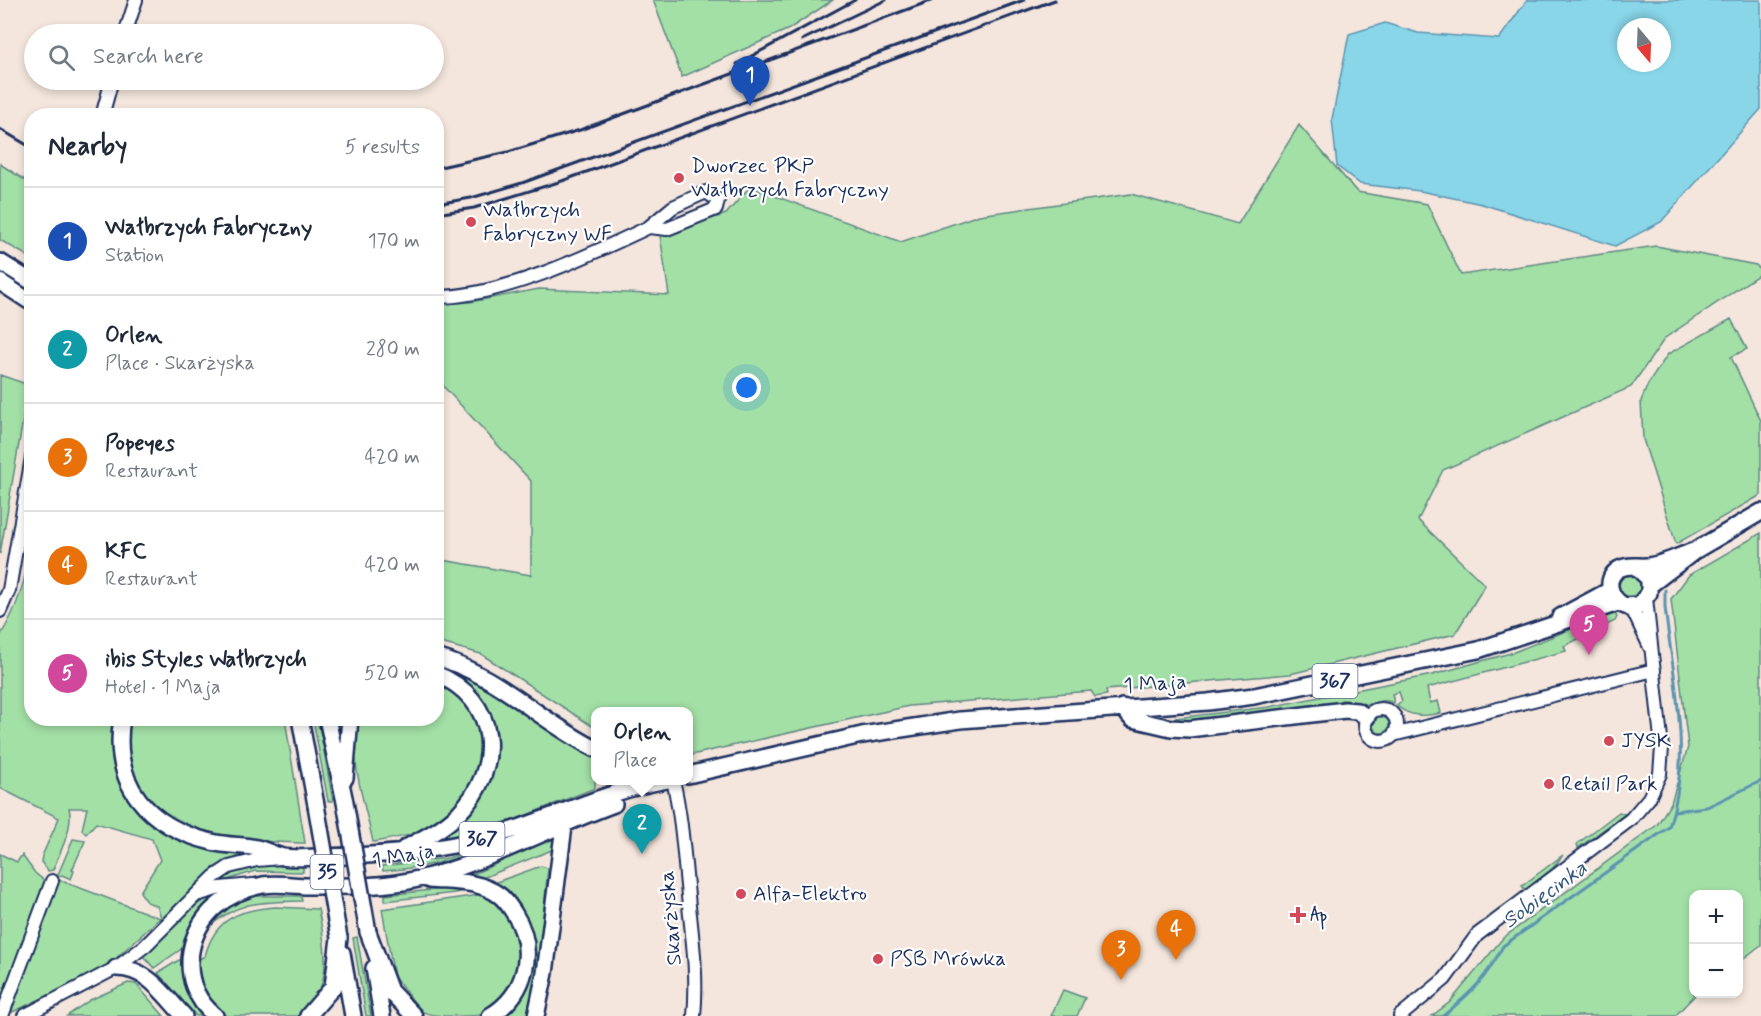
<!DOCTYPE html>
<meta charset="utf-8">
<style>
body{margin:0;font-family:Mynerve,sans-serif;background:#f6f6f7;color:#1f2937}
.controls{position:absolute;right:18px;bottom:18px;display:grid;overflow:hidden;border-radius:12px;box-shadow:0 3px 9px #0003}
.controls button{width:54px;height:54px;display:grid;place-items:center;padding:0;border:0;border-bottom:2px solid #e0e1e3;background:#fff;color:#1f2937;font:30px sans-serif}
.compass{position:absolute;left:1617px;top:18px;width:54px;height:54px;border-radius:50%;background:#fff;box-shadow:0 3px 9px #0003;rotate:161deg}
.you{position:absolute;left:747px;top:388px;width:21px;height:21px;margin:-15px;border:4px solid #fff;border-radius:50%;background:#1a73e8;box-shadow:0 0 0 9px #1a73e833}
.badge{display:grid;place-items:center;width:39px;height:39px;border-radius:50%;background:#0f766e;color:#fff;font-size:20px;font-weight:700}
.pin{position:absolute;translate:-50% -50px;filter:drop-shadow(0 2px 3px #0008)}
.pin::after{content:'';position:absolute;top:32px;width:21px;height:18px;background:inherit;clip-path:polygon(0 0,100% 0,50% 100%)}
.popup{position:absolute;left:591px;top:707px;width:102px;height:78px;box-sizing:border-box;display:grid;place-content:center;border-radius:12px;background:#fff;filter:drop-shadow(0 2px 4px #0005);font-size:20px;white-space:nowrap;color:#747a83}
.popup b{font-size:22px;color:#1f2937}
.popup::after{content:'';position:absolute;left:50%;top:100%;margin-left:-12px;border:12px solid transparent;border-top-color:#fff}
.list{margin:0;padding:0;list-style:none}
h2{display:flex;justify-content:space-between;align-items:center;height:78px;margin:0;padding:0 24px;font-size:26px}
h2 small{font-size:20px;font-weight:400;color:#747a83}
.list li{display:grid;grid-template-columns:39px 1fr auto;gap:18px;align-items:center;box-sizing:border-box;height:108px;padding:0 24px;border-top:2px solid #e0e1e3}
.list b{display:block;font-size:22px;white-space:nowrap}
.list p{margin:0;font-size:20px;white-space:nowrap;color:#747a83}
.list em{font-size:20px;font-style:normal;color:#747a83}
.icon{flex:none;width:33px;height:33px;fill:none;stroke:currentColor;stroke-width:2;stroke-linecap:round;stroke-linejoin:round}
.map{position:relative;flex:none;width:1761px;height:1016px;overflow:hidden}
.search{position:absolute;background:#fff;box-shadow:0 3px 9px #0003;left:24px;top:24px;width:420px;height:66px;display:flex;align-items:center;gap:15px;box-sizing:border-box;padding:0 21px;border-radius:33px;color:#747a83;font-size:22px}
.panel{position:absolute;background:#fff;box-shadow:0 3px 9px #0003;left:24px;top:108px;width:420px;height:618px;border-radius:24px}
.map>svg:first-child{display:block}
.green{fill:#a3e0a6;stroke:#5f8882;stroke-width:1.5}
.water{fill:#88d6e8;stroke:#5c93b1;stroke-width:1.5;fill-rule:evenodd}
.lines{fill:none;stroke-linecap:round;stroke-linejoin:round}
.stream{stroke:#5c93b1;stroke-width:3}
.minor-casing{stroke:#1b2f5e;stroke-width:16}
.major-casing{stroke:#1b2f5e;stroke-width:20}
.minor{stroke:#fff;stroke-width:12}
.major{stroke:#fff;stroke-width:15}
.rail{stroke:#1b2f5e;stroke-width:3}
.major-bridge-casing{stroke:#1b2f5e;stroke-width:20;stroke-linecap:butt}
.major-bridge{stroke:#fff;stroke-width:15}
.poi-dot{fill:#d1495b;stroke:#fff;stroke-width:2}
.labels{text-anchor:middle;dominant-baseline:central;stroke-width:4.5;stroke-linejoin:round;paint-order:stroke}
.shield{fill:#fff;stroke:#5f6d8e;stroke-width:1.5}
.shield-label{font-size:20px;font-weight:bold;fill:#1b2f5e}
.poi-label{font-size:21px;fill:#1b2f5e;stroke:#fff;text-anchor:start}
.street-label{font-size:21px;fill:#1b2f5e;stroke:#fff}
.water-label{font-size:22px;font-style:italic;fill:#365980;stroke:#fff}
</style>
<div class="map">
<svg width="1761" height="1016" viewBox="0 0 1761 1016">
<rect width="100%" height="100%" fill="#f4e6dc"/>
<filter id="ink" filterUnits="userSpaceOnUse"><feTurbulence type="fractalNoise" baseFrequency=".0167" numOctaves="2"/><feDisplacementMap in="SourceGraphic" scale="12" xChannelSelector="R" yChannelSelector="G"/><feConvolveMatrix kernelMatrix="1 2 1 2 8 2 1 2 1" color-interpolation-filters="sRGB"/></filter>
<g filter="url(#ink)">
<!-- green -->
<path class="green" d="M653,0H833L789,29L682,77Z
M1299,125L1357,192L1427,204L1461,275L1656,246L1756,265L1761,270V273L1665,338L1631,387L1443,470L1418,520L1485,585L1455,634L1290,674L1106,690L1107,695L1095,697L1091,691L909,706L691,755L688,712H596L595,728L481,654L437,642L436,559L531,575V481L443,386L439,349L437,348V304L470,302L539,289L669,295L660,235L726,214L750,187L901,242L979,215L1131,194L1238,224Z
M0,164L31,184V258L0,240Z
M1731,319L1747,349L1731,357L1761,421V495L1676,544L1643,439L1641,401L1648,384L1668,354Z
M0,375L29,385L0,554Z
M1761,533V945L1739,962L1738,894H1694V994H1696L1675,1016H1432L1450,1002L1503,938L1657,825L1671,803L1688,747L1671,599L1689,575Z
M31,545L32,718L117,719L121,782L132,803L244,854L213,868L162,920L157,906L147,902L140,892L160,860L152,839L96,823L86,834L82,830L87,808H69C74,828 60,851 53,870L48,871L41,862L42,856L59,818L0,788V636C18,608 26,578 31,545Z
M1619 586a11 11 0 1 1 22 0a11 11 0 1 1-22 0Z
M1614,612L1617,617L1615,621L1564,646L1566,651L1427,688L1430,703L1438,701L1441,713C1424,717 1409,717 1396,705L1402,701L1399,692L1392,694L1394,703C1378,697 1377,705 1365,704C1356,703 1350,699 1341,700L1339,703L1191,724L1158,720L1269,707L1432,675L1514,652Z
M437,663L459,670L595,754V788L514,820L446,838L445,834C460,822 467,806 475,789C496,748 508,721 468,685C460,678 448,668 437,667Z
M437,681C500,703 487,779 446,816C426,834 398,838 373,842C366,807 345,750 361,719L436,718Z
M1373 725a8 8 0 1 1 16 0a8 8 0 1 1-16 0Z
M129,719H285L305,843C244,841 158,842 131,774C124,757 127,736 129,719Z
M313,719H318L333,801H328Z
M1619,812L1625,814L1578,848L1577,844Z
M554,838L552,850L485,877L477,878L471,875Z
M73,839L85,841L72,870L74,871L71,879L62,875L57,877Z
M507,840L510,841C468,856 428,868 383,871L382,866L448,858Z
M0,854L17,862L22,855L35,873L47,883L0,1011Z
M1563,855L1553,868L1525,890L1522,886Z
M303,866V872L255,871L218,883L217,881C242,862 273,866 303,866Z
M541,866L548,868L535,998L529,1016H502C518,1005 539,971 533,952C528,937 500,899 491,884Z
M59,880L160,918L103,970L6,1015Z
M461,887L473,889L455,893L385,901V895Z
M222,893L187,945L154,968L143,956C166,933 190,901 222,893Z
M486,894C526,919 532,972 497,1003C492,1007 488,1013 482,1015C475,1016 463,1016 455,1016C437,1016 426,1016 411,1005L414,1002L394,977L382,909Z
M252,896H301L302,901C261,902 237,900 206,930C218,911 230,903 252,896Z
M275,907L318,909C326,946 334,988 301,1016H226C206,999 199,986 197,960L205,956C215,918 239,910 275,907Z
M357,937L371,1016H366L353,938Z
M185,959L208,1016H196L158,973L179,960Z
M128,983L136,984L164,1016H67L90,1000Z
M1063,990L1085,998L1077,1016H1051Z"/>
<!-- water -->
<path class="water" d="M1527,0H1761V109L1661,222L1615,246L1482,204L1420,191L1360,184L1337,166L1332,119L1349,34L1385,23L1418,33L1499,39ZM1626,27H1662V63H1626Z"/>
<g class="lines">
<!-- stream -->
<path class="stream" d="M1674,811L1707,807L1761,781
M1443,1016C1472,992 1485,980 1503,946L1669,827C1693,756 1673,679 1665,607V590"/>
<!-- minor casing -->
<g class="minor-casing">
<path id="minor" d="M125,34L136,0
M102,116L112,80
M436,297C502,297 590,255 649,227L667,229L716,209L718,200L706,192L673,207L649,227
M1625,606L1634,613L1650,647
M0,611L9,590L32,457
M1365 725a16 16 0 1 1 32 0a16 16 0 1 1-32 0Z
M1393,735L1654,670
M673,780C682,818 684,857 688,896C692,936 698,975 694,1016
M200,894L220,888L253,885
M2,1016L52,881
M24,1016L116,968L145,946L214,877L229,867L257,860L280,858
M1400,1016L1445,979L1477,935L1631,819L1649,798L1660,774L1662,748L1646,598"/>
</g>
<!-- major casing -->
<g class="major-casing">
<path id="major" d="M0,262L32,282
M0,282L32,303
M1636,567L1649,579V593L1639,605L1625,606C1610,599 1603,579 1619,569C1628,564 1638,567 1647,566C1663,565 1681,555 1696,550
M1650,585L1696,550L1761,512
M1560,617L1610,590
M436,657C499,675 539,721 596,749
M1122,707L1132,719L1171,728L1189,729L1345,710L1357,711L1367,717
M122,718C111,785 148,827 212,842C227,846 243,845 257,848C266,850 274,855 283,857C294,859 308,857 319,857C369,856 420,853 468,842C536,828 598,792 667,780
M300,718L316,805
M327,718L345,802
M688,775L862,735L960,720L1208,702L1254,696L1478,650L1618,603
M345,778L350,718
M404,849C423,838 443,829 458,814C504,768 499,699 436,674
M429,880C453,882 478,880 499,895C506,900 510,907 514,913C537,949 527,994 490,1016
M368,932L390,991L414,1016
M342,953L353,1016
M116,968C148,968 163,994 184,1016
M374,968L382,1016
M215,1016C195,999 187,976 191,951C198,913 227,892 263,885C276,883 291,885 304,886C341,886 382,888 418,879C487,863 548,828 614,804
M308,1016L333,987L339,938
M536,1016L545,973L564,826"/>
</g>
<!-- minor -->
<use href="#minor" class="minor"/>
<!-- major -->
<use href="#major" class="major"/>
<!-- rail -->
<path class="rail" d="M802,40L886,0
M737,64L855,0
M0,129L32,148
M436,168L508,152L580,130L933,0
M436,204L471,198L522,183L1024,0
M436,214L474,208L562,181L1055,0"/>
<!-- major-bridge casing -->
<g class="major-bridge-casing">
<path id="major-bridge" d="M345,802L368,932
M316,805L339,938"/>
</g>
<!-- major-bridge -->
<use href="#major-bridge" class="major-bridge"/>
</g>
</g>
<!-- markers -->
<g class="poi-dot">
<circle cx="679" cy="178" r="6"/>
<circle cx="471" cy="222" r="6"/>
<circle cx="1609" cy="741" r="6"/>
<circle cx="1549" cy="784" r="6"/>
<circle cx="741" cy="894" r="6"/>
<path d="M1295 906h6v6h6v6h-6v6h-6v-6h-6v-6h6z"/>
<circle cx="878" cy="959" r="6"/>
</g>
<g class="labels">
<!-- shield labels -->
<g class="shield">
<rect x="1312.5" y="664" width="45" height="34" rx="4.5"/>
<rect x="459.5" y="822" width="45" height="34" rx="4.5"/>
<rect x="310.5" y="855" width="33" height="34" rx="4.5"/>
</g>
<g class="shield-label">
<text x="1335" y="681">367</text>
<text x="482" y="839">367</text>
<text x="327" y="872">35</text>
</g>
<!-- poi labels -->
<g class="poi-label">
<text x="691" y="166">Dworzec PKP<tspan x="691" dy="24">Wałbrzych Fabryczny</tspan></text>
<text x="483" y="210">Wałbrzych<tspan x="483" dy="24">Fabryczny WF</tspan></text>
<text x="1621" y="741">JYSK</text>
<text x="1561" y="784">Retail Park</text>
<text x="753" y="894">Alfa-Elektro</text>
<text x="1310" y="915">Ap</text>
<text x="890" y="959">PSB Mrówka</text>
</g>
<!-- street labels -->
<g class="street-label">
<text transform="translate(1155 684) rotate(-4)">1 Maja</text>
<text transform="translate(403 856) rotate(-10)">1 Maja</text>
<text transform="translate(671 918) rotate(-95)">Skarżyska</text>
</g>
<!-- water labels -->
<g class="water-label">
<text transform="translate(1545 895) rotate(-36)">Sobięcinka</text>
</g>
</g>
</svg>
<div class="controls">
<button>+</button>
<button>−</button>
</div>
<svg class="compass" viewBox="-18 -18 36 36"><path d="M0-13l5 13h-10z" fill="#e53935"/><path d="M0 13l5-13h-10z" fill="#747a83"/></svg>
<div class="you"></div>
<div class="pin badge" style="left:750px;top:106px;background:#1a4fb4">1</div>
<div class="pin badge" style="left:642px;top:854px;background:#0f9aa8">2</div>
<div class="popup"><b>Orlen</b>Place</div>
<div class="pin badge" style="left:1121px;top:980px;background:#e8710a">3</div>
<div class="pin badge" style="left:1176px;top:960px;background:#e8710a">4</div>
<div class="pin badge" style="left:1589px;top:655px;background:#d1479c">5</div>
<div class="search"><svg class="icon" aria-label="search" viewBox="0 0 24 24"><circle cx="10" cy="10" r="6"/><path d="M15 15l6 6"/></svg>Search here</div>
<section class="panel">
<h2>Nearby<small>5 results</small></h2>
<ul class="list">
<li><span class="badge" style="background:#1a4fb4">1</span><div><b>Wałbrzych Fabryczny</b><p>Station</p></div><em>170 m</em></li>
<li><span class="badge" style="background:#0f9aa8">2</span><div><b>Orlen</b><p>Place · Skarżyska</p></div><em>280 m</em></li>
<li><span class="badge" style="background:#e8710a">3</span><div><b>Popeyes</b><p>Restaurant</p></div><em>420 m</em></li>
<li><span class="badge" style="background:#e8710a">4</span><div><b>KFC</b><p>Restaurant</p></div><em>420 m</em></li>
<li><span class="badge" style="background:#d1479c">5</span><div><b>ibis Styles Wałbrzych</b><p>Hotel · 1 Maja</p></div><em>520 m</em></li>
</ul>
</section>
</div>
